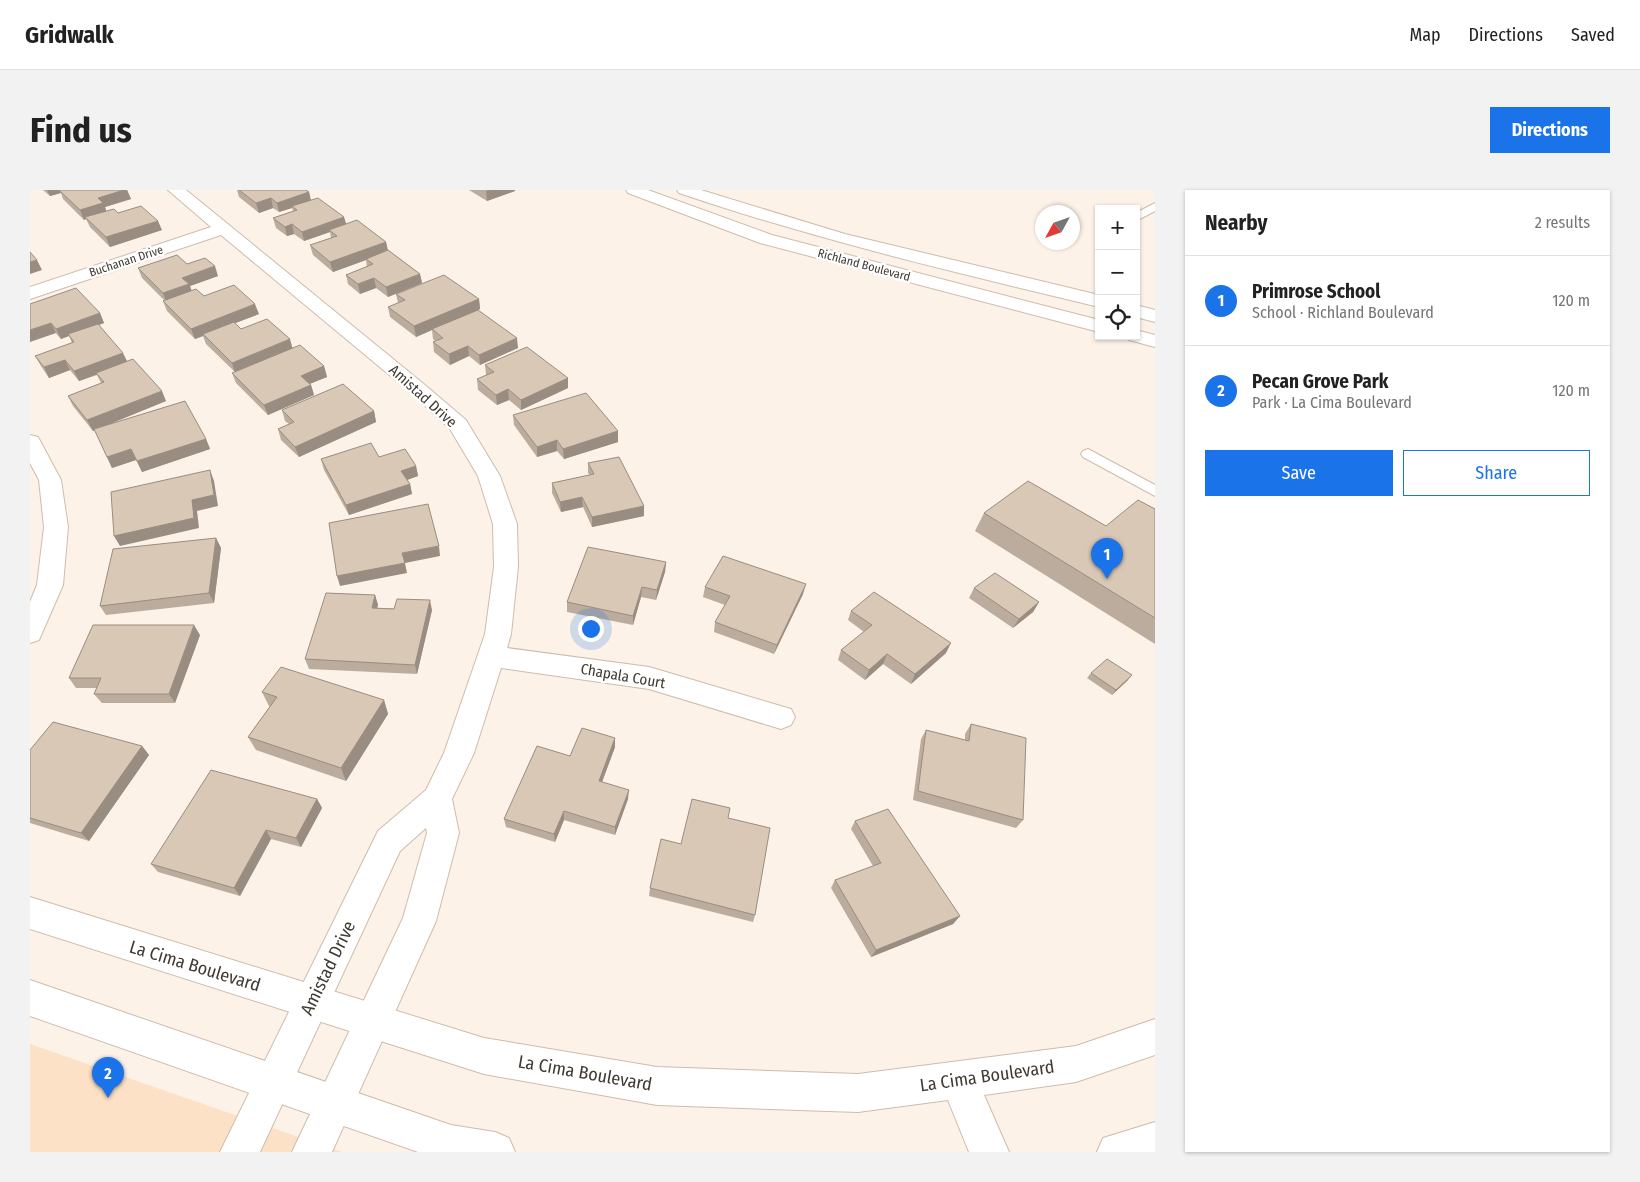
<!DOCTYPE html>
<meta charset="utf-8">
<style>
body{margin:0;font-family:"Fira Sans Condensed",sans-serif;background:#f2f2f2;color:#222}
.controls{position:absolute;right:15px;top:15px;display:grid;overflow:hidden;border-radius:0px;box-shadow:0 1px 4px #0004}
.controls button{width:45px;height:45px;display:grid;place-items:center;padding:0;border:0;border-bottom:1px solid #e0e0e0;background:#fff;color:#222;font:25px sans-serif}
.compass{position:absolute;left:1005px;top:15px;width:45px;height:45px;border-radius:50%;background:#fff;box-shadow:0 1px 4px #0004;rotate:230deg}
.you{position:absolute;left:560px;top:438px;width:18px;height:18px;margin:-12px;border:4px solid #fff;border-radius:50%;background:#1a73e8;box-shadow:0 0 0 8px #1a73e833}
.badge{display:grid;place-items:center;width:32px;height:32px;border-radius:50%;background:#1a73e8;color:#fff;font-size:16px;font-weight:700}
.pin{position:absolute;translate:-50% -41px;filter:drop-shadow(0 1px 2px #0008)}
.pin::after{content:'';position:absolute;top:26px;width:18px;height:15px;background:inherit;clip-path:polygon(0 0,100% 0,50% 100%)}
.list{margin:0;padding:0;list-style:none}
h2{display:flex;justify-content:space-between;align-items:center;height:65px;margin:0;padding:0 20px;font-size:21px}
h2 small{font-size:16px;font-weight:400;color:#767676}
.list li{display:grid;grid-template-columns:32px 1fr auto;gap:15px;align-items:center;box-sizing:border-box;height:90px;padding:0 20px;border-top:1px solid #e0e0e0}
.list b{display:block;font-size:19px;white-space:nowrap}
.list p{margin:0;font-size:16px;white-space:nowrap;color:#767676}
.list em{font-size:16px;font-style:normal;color:#767676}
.actions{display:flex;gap:10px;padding:15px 20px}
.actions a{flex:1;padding:11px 0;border:1px solid #1a73e8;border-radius:0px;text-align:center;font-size:18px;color:#1a73e8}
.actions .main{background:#1a73e8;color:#fff}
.icon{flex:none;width:28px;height:28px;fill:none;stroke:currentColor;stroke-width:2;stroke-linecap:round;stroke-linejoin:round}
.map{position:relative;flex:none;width:1125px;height:962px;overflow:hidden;border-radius:0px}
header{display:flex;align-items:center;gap:30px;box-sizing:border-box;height:70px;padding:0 25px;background:#fff;border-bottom:1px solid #e0e0e0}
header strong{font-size:24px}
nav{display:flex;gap:28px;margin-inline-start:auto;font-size:18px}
.intro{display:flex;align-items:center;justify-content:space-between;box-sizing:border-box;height:120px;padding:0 30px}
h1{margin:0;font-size:35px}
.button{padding:12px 22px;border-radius:0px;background:#1a73e8;color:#fff;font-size:18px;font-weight:700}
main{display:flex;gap:30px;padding:0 30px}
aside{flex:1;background:#fff;border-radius:0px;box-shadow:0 1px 4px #0004}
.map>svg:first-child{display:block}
.green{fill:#fce1c7}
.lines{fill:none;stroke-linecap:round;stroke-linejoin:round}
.lane-casing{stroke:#cdbcab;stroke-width:2}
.street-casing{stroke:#cdbcab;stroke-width:2}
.secondary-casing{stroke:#cdbcab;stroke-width:2}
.lane{fill:#fff;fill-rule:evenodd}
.street{fill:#fff;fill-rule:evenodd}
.secondary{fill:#fff;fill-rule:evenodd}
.wall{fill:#bbac9d}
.shaded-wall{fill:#998c80}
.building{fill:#dac8b7;stroke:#998c80}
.labels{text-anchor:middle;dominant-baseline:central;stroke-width:5;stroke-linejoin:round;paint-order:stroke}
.far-street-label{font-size:12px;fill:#413a33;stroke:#fff}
.street-label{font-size:15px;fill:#413a33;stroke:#fff}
.near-street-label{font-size:18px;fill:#413a33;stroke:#fff}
</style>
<header>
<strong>Gridwalk</strong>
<nav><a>Map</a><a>Directions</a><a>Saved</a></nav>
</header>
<div class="intro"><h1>Find us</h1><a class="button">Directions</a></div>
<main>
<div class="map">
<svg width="1125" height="962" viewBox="0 0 1125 962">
<rect width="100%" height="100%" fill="#fdf2e8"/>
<!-- green -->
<path class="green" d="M0,854L312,962H0Z"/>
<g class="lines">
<!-- lane casing -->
<g class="lane-casing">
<path id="lane" d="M1125,13V21L1106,31V23Z
M1058,259L1125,295V306L1053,267L1051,264L1053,261Z"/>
</g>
<!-- street casing -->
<g class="street-casing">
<path id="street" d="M138,0H156L395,195L436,230L470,286L487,334L488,377L481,444L477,458L619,477L761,519L765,527L761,535L751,539L619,499L471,478L444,563L422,609L429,643L406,731L302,962H262L373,728L397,643L396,638L370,661L230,962H190L348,641L396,600L414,563L455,444L464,377L463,334L448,286L420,239L381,203L191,45L0,109V97L181,37Z
M596,0H618L742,45L1069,130V142L730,53L598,3Z
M647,0H671L815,44L1069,105V117C928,83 787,50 649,3Z
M1106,115L1125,120V132L1106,127Z
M1106,140L1125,145V157L1099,150L1096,146H1106Z
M0,245L8,247L31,290L38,337L33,395L9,450L0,453V412L7,395L14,337L9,290L0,273Z"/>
</g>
<!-- secondary casing -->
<g class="secondary-casing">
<path id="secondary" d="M0,707L454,848L627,877L828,884L1046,856L1125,829V865L1046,892L954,905L979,962H939L918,910L828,922L627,915L454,884L0,739Z
M0,790L421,935L465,942L479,948L485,962H388L0,826Z
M1125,932V962H1067L1073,948Z"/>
</g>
<!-- lane -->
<use href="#lane" class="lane"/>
<!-- street -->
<use href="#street" class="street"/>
<!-- secondary -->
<use href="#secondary" class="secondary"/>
</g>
<!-- wall -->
<path class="wall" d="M13,0H97L101,9L75,17L76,21L88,23L132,40L80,57L60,37L56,29L54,30L33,9L31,3L20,6Z
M207,0H276L279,2L281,10L316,34L356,52L358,60L390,84L392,93L358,107L346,98L330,104L318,94L316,85L337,77L336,70L303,82L283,65L280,55L301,48L300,42L274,51L264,44L257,46L246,38L243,28L263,21L262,18L249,22L243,18L229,23L209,7Z
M439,0H485V1L457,11Z
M157,74L188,86L160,96L161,101L174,106L229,124L205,133L211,139L263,158L294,176L297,187L280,194L281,195L284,205L238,225L206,193L202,183L205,182L176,154L173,146L165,149L137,121L133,111L134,110L112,88L108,78Z
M366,104L449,109L450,119L441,123L488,158L450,175L439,166L420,175L404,162L403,152L405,151L403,149L402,140L386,147L360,127L358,117L368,113Z
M0,114L70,123L74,133L69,135L97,172L136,211L73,236L176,249L180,259L112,282L106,270L82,278L77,267L65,240L63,241L43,216L38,206L71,193L67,185L49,191L40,180L19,188L11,176L5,166L42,153L39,146L31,149Z
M455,175L538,188V198L491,220L479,210L467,215L448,200L447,189L456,185Z
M252,220L344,221L346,232L269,267L251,250L248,239L259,234L255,231Z
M483,225L588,241V252L534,269L527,261L507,267L484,235Z
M349,267L386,276L388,286L377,290L380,294L382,304L319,325L294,280L291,269Z
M558,273L614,316V326L562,337L553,317L531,322L522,303V293L560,285L558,283Z
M1125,319V454L945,341L954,323L1076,336Z
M186,348L191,358L184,413L76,425L70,416Z
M636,372L635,382L626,410L611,407L603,435L537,422V412Z
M675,397L773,404L744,464L684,442L685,432L695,415L673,407Z
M944,398L1009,412L1003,422L983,438L939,408Z
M345,405L348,415L347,418L402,420L387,484L279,479L275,469Z
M821,421L916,463L881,494L853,474L835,490L808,470L811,460L834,442L818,430Z
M170,445L145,513H72L64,504L67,498H46L39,488Z
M1061,483L1098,490L1082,505L1057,488Z
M232,502L354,510L358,524L316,591L226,560L218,547L240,516H239Z
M941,534L993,630L986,638L883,610L891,549L896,540L935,550V544Z
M585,548V557L572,592L598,609L585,645L534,630L525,652L476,637L474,629L540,566Z
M112,556L119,565L59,651L0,633V560Z
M287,609L292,618L271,657L241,649L210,706L128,682L121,674Z
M698,628L725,725L723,732L619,706L620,698L651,654Z
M825,631L930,726L923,734L841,767L801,698L805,690L843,676L821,639Z"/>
<!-- shaded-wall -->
<path class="shaded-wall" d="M17,0H29L31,3L20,6Z
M94,0H97L101,9L75,17L77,23L55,27L56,29L54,30L50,20L68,8Z
M460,0H485V1L457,11L456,1Z
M279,2L281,12L262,16V18L249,22L247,13Z
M241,8L243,18L229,23L226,13Z
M314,27L317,36L299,40L300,42L274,51L272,42Z
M128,31L132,40L80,57L76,47Z
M262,34L264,44L257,46L255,37Z
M356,52L358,62L336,69V70L303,82L300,72Z
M7,70L12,80L0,84V72Z
M185,76L188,86L160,96L163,104L137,113L133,103L152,88Z
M390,84L392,93L358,107L356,97Z
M344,88L346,98L330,104L328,94Z
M449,109L450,119L386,147L384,136Z
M225,114L229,124L174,145L173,144V146L165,149L161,139Z
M70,123L74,133L39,146L38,144L39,146L31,149L26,139Z
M21,133L26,143L0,152V140Z
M487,148L488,158L450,175L449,165Z
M260,149L263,160L205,183L202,173Z
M438,156L439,166L420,175L419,164Z
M93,163L98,173L49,191L44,181Z
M35,170L40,180L19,188L14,177Z
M294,176L297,187L274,196L271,186Z
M538,188V198L491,220V210Z
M281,195L284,205L238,225L234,215Z
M478,199L479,210L467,215L466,205Z
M132,201L136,211L63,241L57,230Z
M344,221L346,232L269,267L265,257Z
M588,241V252L534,269L533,259Z
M176,249L180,259L112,282L107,271Z
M527,250V261L507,267V257Z
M101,259L106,270L82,278L77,267Z
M386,276L388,286L374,291L371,281Z
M180,280L184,291L188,316L167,321L169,338L90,356L84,346L162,310Z
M380,294L382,304L319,325L316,315Z
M552,307L553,317L531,322L530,312Z
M614,316V326L562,337V327Z
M186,348L191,358L184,413L179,403Z
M409,356L410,366L375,373L377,383L310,396L307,386L372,363Z
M636,372L635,382L626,410L627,400Z
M776,394L773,404L744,464L747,455Z
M612,397L611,407L603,435V426Z
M345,405L348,415L344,428L342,418Z
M400,410L402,420L387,484L385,475Z
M1009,412L1003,422L983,438L989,429Z
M164,435L170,445L145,513L139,504Z
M921,453L916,463L881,494L885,484Z
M857,464L853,474L835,490L839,480Z
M1102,485L1098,490L1082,505L1086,500Z
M354,510L358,524L316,591L311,578Z
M585,548V557L569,600V591Z
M112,556L119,565L59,651L51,643Z
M599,600L598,609L585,645V637Z
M287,609L292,618L271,657L266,648Z
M534,621V630L525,652L524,644Z
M236,640L241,649L210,706L204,698Z
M930,726L923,734L841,767L846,760Z"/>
<!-- building -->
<path class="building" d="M29,0H94L68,8L73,13L50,20Z
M209,0H276L279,2L247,13L241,8L226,13Z
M288,8L314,27L272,42L262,34L255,37L243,28L267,20L262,16Z
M111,16L128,31L76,47L55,27L84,19L88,23Z
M327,30L356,52L300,72L280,55L307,46L299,40Z
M358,60L390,84L356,97L344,88L328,94L316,85L343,74L336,69Z
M0,62L7,70L0,72Z
M147,65L157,74L175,68L185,76L152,88L159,94L133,103L108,78Z
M414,85L449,109L384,136L358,117L375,110L366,104Z
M204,95L225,114L161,139L133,111L166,99L174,106Z
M46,98L70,123L26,139L21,133L0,140V114Z
M448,120L487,148L449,165L438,156L419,164L403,152L413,148L402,139Z
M237,129L260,149L202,173L173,144L204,132L211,139Z
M68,134L93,163L44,181L35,170L14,177L5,166L44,152L38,144Z
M270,155L294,176L271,186L281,195L234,215L202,183Z
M497,157L538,188L491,210L478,199L466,205L447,189L464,182L455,175Z
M103,169L132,201L57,230L38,206L74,192L66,183Z
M313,194L344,221L265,257L248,239L264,232L252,220Z
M556,203L588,241L533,259L527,250L507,257L483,225Z
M155,211L176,249L107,271L101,259L77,267L64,239Z
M341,253L349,267L375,259L386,276L371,281L380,294L316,315L291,269Z
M589,267L614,316L562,327L552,307L530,312L522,293L564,284L558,273Z
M180,280L184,305L162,310L164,328L84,346L81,302Z
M998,291L1076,336L1108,310L1125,319V428L954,323Z
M398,314L409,356L372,363L375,373L307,386L299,333Z
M186,348L179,403L70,416L83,359Z
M558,357L636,372L627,400L612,397L603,426L537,412Z
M693,366L776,394L747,455L685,432L700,406L675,397Z
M965,383L1009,412L989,429L944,398Z
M844,402L921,453L885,484L857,464L839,480L811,460L842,435L821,421Z
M296,403L345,405L342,418L364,419L367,409L400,410L385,475L275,469Z
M63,435H164L139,504H64L71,488H39Z
M1077,469L1102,485L1086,500L1061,483Z
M251,477L354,510L311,578L218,547L247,507L232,502Z
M23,532L112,556L51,643L0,628V560Z
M941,534L996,548L993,630L888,601L896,540L939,551Z
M552,538L585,548L569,591L599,600L585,637L534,621L524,644L474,629L507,556L540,566Z
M181,580L287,609L266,648L236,640L204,698L121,674Z
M662,609L700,618L698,628L740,638L725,725L620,698L631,649L651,654Z
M858,619L930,726L846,760L805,690L851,673L825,631Z"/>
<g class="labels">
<!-- far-street labels -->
<g class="far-street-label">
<text transform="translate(96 71) rotate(-18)">Buchanan Drive</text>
<text transform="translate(834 75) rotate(15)">Richland Boulevard</text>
</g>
<!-- street labels -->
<g class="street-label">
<text transform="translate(393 206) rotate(42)">Amistad Drive</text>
<text transform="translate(593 486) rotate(10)">Chapala Court</text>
</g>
<!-- near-street labels -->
<g class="near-street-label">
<text transform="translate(165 776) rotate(17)">La Cima Boulevard</text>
<text transform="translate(298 778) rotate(-64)">Amistad Drive</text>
<text transform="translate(555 883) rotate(10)">La Cima Boulevard</text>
<text transform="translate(957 886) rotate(-8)">La Cima Boulevard</text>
</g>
</g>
</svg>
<div class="controls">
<button>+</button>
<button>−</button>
<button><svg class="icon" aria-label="locate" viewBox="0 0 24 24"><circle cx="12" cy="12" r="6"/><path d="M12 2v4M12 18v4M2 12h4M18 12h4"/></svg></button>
</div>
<svg class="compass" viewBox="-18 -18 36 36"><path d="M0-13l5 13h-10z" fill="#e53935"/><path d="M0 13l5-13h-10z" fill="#767676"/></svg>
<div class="you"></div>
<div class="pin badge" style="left:1077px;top:389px">1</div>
<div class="pin badge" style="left:78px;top:908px">2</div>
</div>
<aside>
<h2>Nearby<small>2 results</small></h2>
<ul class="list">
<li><span class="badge">1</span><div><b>Primrose School</b><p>School · Richland Boulevard</p></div><em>120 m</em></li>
<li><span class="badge">2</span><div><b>Pecan Grove Park</b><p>Park · La Cima Boulevard</p></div><em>120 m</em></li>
</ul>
<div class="actions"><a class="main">Save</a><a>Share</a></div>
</aside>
</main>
